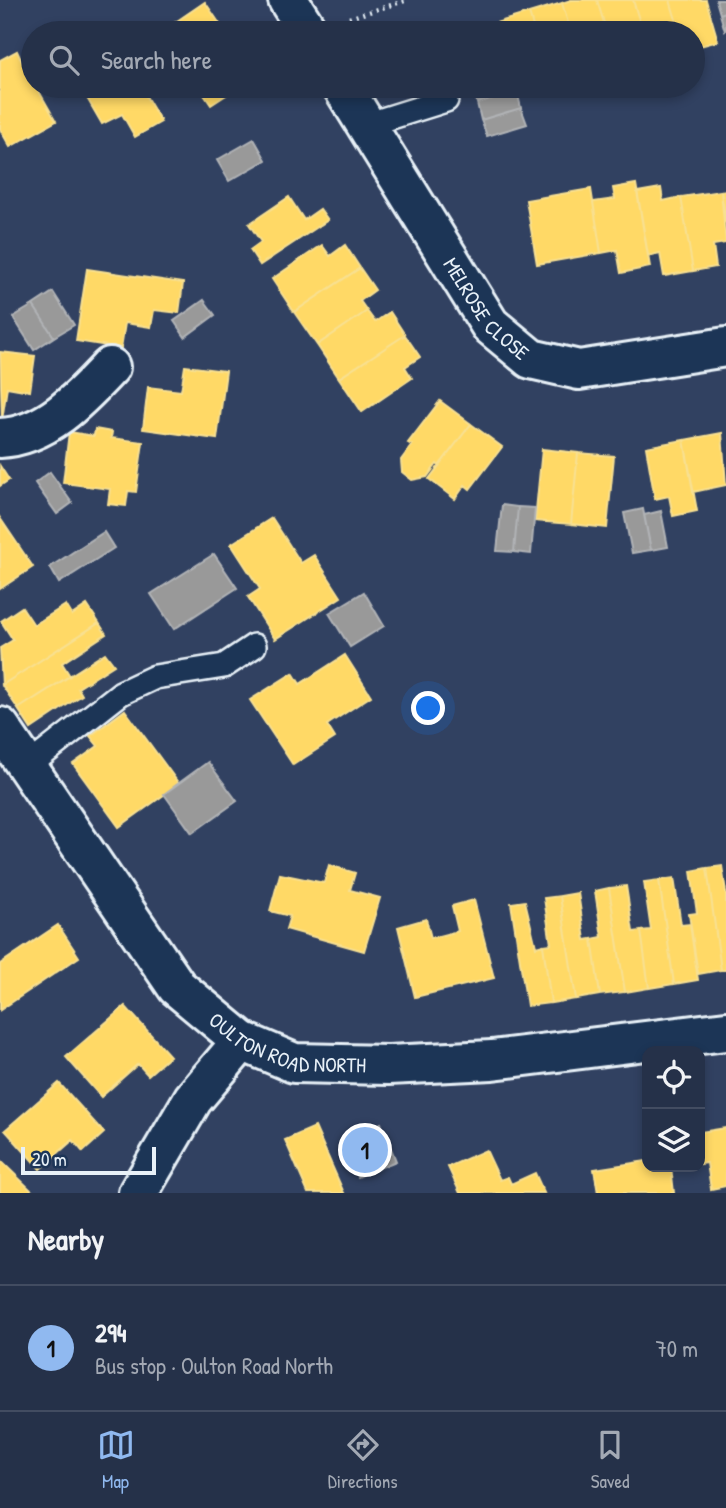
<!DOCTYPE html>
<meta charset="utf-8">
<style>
body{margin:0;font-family:"Patrick Hand",sans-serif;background:#313d53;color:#f1f3f6}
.controls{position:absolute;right:21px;bottom:21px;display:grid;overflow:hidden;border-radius:14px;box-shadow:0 4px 10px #0003}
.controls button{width:63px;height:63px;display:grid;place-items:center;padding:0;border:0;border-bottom:2px solid #424c61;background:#253149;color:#f1f3f6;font:35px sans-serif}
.scale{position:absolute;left:21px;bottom:18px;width:135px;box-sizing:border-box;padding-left:7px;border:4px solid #e8f1f8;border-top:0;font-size:19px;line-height:24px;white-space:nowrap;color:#e8f1f8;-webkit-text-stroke:5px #1d3557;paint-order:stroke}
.you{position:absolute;left:429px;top:709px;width:24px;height:24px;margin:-18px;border:5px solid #fff;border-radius:50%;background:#1a73e8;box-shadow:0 0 0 10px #1a73e833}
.badge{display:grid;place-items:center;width:46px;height:46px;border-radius:50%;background:#90b9f0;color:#111;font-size:23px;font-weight:700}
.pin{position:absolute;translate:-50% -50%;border:4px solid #fff;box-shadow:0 2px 7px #0006}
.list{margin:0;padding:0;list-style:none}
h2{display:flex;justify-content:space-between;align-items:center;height:91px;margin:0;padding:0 28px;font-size:30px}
h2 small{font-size:23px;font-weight:400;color:#a3a9b4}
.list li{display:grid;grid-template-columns:46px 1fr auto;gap:21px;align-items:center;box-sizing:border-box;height:126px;padding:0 28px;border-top:2px solid #424c61}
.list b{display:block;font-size:26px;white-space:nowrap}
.list p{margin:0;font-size:23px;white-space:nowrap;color:#a3a9b4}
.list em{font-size:23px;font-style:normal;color:#a3a9b4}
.icon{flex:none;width:38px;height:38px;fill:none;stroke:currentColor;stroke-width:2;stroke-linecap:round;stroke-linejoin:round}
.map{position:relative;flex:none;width:726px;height:1193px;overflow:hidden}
.search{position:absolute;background:#253149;box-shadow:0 4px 10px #0003;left:21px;right:21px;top:21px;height:77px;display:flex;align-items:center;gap:18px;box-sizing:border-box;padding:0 24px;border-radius:38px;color:#a3a9b4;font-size:26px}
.sheet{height:217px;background:#253149}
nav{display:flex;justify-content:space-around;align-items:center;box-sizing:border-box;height:98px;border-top:2px solid #424c61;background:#253149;font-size:19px;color:#a3a9b4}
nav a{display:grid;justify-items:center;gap:4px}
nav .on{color:#90b9f0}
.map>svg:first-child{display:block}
.homes{fill:#ffd966;stroke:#f8e092;stroke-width:2}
.industry{fill:#999;stroke:#b1b3b6;stroke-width:2}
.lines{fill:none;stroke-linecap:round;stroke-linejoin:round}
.service-casing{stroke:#e8f1f8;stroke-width:28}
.minor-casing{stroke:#e8f1f8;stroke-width:44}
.tertiary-casing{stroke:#e8f1f8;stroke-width:44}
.path{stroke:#e8f1f8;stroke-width:4.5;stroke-dasharray:2 5;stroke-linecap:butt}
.service{stroke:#1d3557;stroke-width:23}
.minor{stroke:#1d3557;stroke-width:38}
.tertiary{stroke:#1d3557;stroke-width:38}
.labels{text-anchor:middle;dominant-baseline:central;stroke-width:7;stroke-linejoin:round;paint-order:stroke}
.street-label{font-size:21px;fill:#e8f1f8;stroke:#1d3557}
</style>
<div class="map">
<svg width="726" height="1193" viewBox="0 0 726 1193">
<rect width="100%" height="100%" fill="#314161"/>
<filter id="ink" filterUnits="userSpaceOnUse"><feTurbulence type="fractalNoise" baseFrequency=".0143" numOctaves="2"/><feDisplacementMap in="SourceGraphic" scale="14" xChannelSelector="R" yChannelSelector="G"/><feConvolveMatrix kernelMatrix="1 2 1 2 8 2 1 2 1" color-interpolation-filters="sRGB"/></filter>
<g filter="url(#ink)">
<!-- homes -->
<path class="homes" d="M571,0H597L607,33H571L562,3Z
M597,0H633L643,33H607Z
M633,0H670L680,33H643Z
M670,0H706L718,41L693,48V33H687L685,28L679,30Z
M205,2L226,33H162L161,32Z
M562,3L571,33H535L529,13Z
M529,13L535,33H499L496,23Z
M17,51L33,86H36L56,121L10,147L0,129V60Z
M80,86H140L161,122L135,137L122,114L102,124Z
M198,86H240L211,105Z
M636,184L650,267L621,273L617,250L601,253L593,202L615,199L613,188Z
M661,188L663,201L681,197L693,271L664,276L660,253L648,256L637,192Z
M591,189L601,253L537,264L526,200Z
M726,190V223L721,191Z
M721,191L726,243L713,245L716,267L693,271L681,197Z
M289,197L304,220L320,209L328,220L260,265L250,250L261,242L249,224Z
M322,245L330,256L345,245L360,268L294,312L272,279Z
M360,268L375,290L360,301L367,311L317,345L294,312Z
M87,269L183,283L179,313L154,310L151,327L125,323L121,348L76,341Z
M367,311L375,322L390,312L405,335L339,378L317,345Z
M405,335L420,357L405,367L412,378L362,412L339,378Z
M0,352L35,356L30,391L7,387L2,420Z
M185,366L226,371L217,439L143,429L148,387L181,391Z
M440,401L471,424L439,466L437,464L427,477L412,480L402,472L401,460L412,445L408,443Z
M471,424L502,447L470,489L465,485L455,499L429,479Z
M95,429L112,432L111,438L143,442L136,492L128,491L126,506L108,504L110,489L63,483L69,432L94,436Z
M722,433L726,485L693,492L684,440Z
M684,440L697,511L673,516L669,496L655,499L646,447Z
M542,449L578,453L571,524L535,521Z
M578,453L614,456L607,528L571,524Z
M0,466L9,480L0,486Z
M0,518L33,567L0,589Z
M272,518L301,563L314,555L341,597L275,639L248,597L260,589L231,544Z
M66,605L72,615L87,605L99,623L2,685L0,648L13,640L1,621L22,607L34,625Z
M99,623L106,634L62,663L70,676L18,709L2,685Z
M105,653L114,665L78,688L82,695L31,729L18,709Z
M345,655L371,696L327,725L335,738L293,765L250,700L293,673L300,684Z
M125,710L179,784L119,827L73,764L98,746L90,736Z
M329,865L355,873L350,890L380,898L364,951L286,929L290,916L270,911L280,874L324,883Z
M722,866L726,892V970H721L707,868Z
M707,868L721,970L698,974L689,914L697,913L691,871Z
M674,878L681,925L690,924L698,980L674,984L659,880Z
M659,880L674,984L649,988L641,931L651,930L644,882Z
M626,886L633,932L641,931L649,988L625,992L609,888Z
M609,888L625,992L600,995L592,939L602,937L595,891Z
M578,893L585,940L592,939L600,995L576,999L560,896Z
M560,896L576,999L551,1003L543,945L551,944L544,898Z
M474,900L494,978L415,997L398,927L426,919L431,938L458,931L452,906Z
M525,901L536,947L543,945L551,1003L527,1006L511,903Z
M58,925L79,957L0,1010V964Z
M125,1006L170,1056L148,1075L138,1064L101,1097L66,1057Z
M59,1083L104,1133L83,1152L73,1140L40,1169L5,1130Z
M315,1127L344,1193H308L285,1140Z
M726,1128V1186L711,1189L707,1163L700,1164V1132Z
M486,1150L500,1180L508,1177L511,1184L535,1173L544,1193H460L448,1167Z
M0,1160L34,1193H0Z
M647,1161V1167H671L674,1193H598L594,1169Z"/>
<!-- industry -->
<path class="industry" d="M716,0H726V12L720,14Z
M726,12V30L725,31L720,14Z
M497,25L499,33H469Z
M515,86L517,91L477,103L471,87Z
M517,91L521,108L481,120L477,103Z
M521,108L527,124L487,136L481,120Z
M254,139L266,160L229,181L217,160Z
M53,292L74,325L54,337L33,305Z
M204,300L215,315L185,337L174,321Z
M33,305L54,337L34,350L13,317Z
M50,472L72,503L57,514L35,483Z
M502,505L518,507L514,552L497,551Z
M518,507L535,508L531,554L514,552Z
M643,509L651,550L632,553L624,513Z
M661,511L668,547L651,550L644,515Z
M104,532L114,548L59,583L50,567Z
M214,554L237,588L174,629L151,594Z
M364,592L384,626L350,647L329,613Z
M208,762L237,801L192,833L164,794Z
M381,1123L396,1161L358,1177L343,1138Z"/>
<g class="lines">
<!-- service casing -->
<g class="service-casing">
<path id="service" d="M366,125L446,100
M28,766L121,693L155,677L224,666L254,646"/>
</g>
<!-- minor casing -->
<g class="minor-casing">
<g id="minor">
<path d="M288,0L309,33"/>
<path id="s1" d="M342,86L490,325L531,359L579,370L726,347"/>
<path d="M0,438C46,436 81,398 110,367"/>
<path d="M138,1193L193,1099L242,1041"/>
</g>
</g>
<!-- tertiary casing -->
<g class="tertiary-casing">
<g id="tertiary">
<path id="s2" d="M0,727L177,987L242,1041L294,1063L388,1065L492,1060L726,1031"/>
</g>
</g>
<!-- path -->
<path class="path" d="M349,18L408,0"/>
<!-- service -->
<use href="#service" class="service"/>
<!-- minor -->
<use href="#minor" class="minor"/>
<!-- tertiary -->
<use href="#tertiary" class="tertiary"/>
</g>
</g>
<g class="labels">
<!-- street labels -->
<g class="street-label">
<text stroke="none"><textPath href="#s1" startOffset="266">MELROSE CLOSE</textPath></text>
<text stroke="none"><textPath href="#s2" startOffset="444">OULTON ROAD NORTH</textPath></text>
</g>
</g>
</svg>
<div class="controls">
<button><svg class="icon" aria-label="locate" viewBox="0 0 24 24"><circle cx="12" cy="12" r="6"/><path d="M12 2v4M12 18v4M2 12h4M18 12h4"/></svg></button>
<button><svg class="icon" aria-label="layers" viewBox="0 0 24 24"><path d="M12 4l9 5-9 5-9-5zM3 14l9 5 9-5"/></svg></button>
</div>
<div class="scale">20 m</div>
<div class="you"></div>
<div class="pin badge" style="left:365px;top:1150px">1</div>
<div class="search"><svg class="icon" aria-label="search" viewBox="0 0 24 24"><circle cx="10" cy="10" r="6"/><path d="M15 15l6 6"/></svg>Search here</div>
</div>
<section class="sheet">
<h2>Nearby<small></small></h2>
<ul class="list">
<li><span class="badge">1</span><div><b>294</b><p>Bus stop · Oulton Road North</p></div><em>70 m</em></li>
</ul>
</section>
<nav>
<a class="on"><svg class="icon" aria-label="map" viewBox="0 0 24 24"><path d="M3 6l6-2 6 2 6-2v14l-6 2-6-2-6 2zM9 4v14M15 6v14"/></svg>Map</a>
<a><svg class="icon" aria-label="directions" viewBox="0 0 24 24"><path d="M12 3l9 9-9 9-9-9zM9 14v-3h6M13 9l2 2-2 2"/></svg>Directions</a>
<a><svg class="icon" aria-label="saved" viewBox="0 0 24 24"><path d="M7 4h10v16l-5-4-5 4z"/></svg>Saved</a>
</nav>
